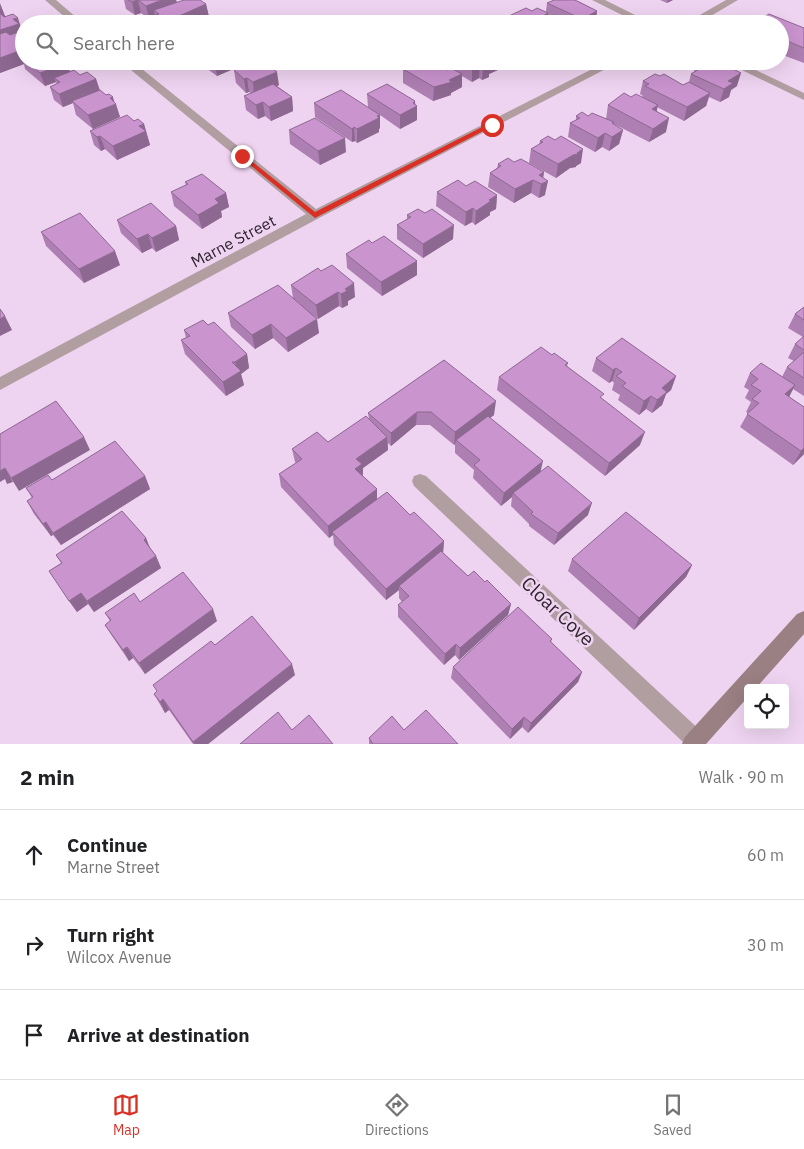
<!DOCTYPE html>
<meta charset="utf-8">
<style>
body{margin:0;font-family:"IBM Plex Sans",sans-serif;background:#f2f2f2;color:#202124}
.controls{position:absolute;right:15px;bottom:15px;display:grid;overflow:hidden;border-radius:5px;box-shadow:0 5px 20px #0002}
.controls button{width:45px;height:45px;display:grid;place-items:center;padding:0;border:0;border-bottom:1px solid #e0e0e0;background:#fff;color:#202124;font:25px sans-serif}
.stop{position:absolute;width:15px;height:15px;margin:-11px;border:4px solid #d93025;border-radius:50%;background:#fff}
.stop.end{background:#d93025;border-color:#fff;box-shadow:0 1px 5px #0008}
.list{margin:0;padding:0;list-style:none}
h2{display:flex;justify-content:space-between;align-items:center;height:65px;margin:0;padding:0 20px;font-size:21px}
h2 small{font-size:16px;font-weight:400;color:#757577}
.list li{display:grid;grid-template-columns:32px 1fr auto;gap:15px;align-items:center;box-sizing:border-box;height:90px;padding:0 20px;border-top:1px solid #e0e0e0}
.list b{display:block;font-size:19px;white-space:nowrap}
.list p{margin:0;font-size:16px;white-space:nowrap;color:#757577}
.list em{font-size:16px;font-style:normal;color:#757577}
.icon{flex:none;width:28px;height:28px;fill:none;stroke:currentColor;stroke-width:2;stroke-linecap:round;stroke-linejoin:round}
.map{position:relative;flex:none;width:804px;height:744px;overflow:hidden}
.search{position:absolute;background:#fff;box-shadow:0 5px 20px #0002;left:15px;right:15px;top:15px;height:55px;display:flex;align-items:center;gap:12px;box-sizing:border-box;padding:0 18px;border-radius:28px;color:#757577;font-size:19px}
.sheet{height:335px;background:#fff}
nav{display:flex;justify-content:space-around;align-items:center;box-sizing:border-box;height:70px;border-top:1px solid #e0e0e0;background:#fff;font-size:14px;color:#757577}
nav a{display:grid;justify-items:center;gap:2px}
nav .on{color:#d93025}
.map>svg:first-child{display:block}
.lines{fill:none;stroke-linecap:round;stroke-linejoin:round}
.street{fill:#b19ea1;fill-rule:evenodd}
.secondary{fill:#9a7f83;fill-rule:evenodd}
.wall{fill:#ae7fb2}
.shaded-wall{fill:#8d6891}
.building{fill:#ca94cf;stroke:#8d6891}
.route{fill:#d93025}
.labels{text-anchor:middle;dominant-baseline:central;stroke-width:5;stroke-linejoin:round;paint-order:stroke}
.street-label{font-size:16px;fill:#2d232e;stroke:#efd4f1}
.near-street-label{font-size:19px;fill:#2d232e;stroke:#efd4f1}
</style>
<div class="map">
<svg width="804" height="744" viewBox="0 0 804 744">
<rect width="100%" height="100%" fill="#efd4f1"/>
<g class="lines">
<!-- street -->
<path class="street" d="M45,0H56L84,24H73Z
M592,0H605L653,24H640Z
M726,0H738L697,24H684Z
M120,61H132L316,209L608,61H621L319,218L0,390V377L306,214Z
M723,61H737L804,93V100Z
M420,474L426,476L703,733L706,740L705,744H685L414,486L412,481L414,476Z"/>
<!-- secondary -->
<path class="secondary" d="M804,611V634L756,688H748V697L706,744H682L685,737L797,614Z"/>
</g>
<!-- wall -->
<path class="wall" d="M124,0H176L177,2L206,4L209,17L198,22L201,24H157L155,17L149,19L141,13L135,15L126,9Z
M660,0H673L667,3Z
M578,1L597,11L595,24H562L548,17V19L558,24H508L509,16L532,11L546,12L547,3Z
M0,3L5,16L22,31L24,30V61H70L71,66L69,68L70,72L96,79L100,90L114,102L120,117L93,129L76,115L73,103L63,107L54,100L50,87L57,84L56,82L45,86L25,69L24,64L0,73Z
M780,24L804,28V63L780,54Z
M198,61H252L217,76L198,62Z
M442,61H501L500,69L489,74V77L482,80L479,78L472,82L462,76V87L451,93V95L433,101L403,83V69L447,70L450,68L442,63Z
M503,61H521L512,66Z
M695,67L737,86L731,90L729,97L720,102L709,97L706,106L684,121L657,107V111L666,132L649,142L614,124L623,130L619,144L609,151L602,147L595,152L568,137L570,123L576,120V116H588L606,119L608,105L631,97H642L643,96L640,94L643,81L660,76L683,85L689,82L691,74L694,72Z
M234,70L279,85L277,86L292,97L293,111L271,121L265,116L258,119L246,110L244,96L251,93L249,92L246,93L236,83Z
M367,94L415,101L417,120L400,129L380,115V128L379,129V132L357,143L355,141L352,142L315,117L314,103L368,107Z
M134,121L144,124L150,145L117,160L105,149L101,151L94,145L90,131Z
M289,130L346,152L320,165L290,144Z
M540,141L581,163L576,166V167L570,168L556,178L529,163L531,149L539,145Z
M514,162L544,172L543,178L545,195L539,198L531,193L514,203L488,187L490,173L497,168L498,164Z
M185,182L226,193L229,207L221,211L222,217L202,229L174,206L171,192L186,185Z
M466,186L497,195L496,209L490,212V215L475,225L472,222L465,226L436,206L437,192Z
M407,215L453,239L423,258L397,239V225L407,220Z
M117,220L176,226L179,240L156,252L152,248L142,253L121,233Z
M41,232L120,265L84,283L46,246Z
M372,243L417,261V275L382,296L347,268L346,254Z
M321,271L355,297L348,301V305L342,308L339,306L318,319L314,316L319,333L288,352L273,338L255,349L231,327L228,313L293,298L291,285Z
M804,307V396L793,389L789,397L804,407V454L793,465L740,427L748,413L746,412L751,402L745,398L749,390L744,387L750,373L782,377L787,367L794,361L788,358L795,344L803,337L788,328L795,314Z
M208,325L247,354L249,368L241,374L244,385L226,396L185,354L181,340L186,338L184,330Z
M552,355L568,363L567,366L602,399L640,445L605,476L497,390L499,377Z
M596,358L676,376L671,390L666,394L662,405L652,413L646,409L639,415L618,400L620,395L612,390L614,383L612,381L609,383L592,371Z
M444,360L494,415L490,418L541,471L588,515L554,545L529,526V524L511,506L512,497L501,506L473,478L474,470L455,453V444L454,445L430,425H416L391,446L388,443V450L363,468V476L377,499L410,515L444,541L443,553L468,576L485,582L511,604L508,615L459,660L455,655L444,665L398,617V605L402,602L399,598V590L386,600L334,545L333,535L329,538L281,487L279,474L296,463L295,462L292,449L328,442L369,419L368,413Z
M145,476L150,489L61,545L53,535L51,536L34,514L27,501L32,498L26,488L52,480Z
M146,538L150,548L156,556L161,568L94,612L88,604L77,612L49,571L61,563L56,555Z
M572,559L692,565L686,577L634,630L568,571Z
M105,613L217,621L145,674L133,658L129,661L112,636L105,625L110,621Z
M552,639L551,642L582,672L578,682L528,733L522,727L510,739L451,678L453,667Z
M215,645L295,675L208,744H193L169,710L165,713L154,694Z
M404,730L458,744H369V738Z"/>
<!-- shaded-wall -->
<path class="shaded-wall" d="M138,0L141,13L135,15L132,2Z
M162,0H176L178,8L159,14L154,10L155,17L149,19L146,6Z
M668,0H673L667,3Z
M0,4L5,16L0,18Z
M206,4L209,17L194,24H169L168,21Z
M597,11L595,24H581L582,19Z
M548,13L547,24L543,16Z
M163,16L164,24H161L160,17Z
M18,18L22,31L0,45V30L13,19Z
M24,49V59L21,56L24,64L0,73V58Z
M61,61H70L71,66L69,68L71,76L54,78L56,82L45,86L40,73Z
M218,61H252L217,76L215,63Z
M489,61H501L500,69L489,74V77L482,80L483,66Z
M512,61H521L512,66Z
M480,65L479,78L472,82V68Z
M277,72L279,85L254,96L253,82Z
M741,73L737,86L731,90L729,97L720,102L724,89L728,81Z
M462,74V87L451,93V95L433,101L434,87Z
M247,78L249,92L246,93L244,79Z
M96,79L100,92L72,101L73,103L63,107L59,94Z
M710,93L706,106L684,121L687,107Z
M113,97L115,104H116L120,117L93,129L88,115L110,98Z
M292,97L293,111L271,121L269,107Z
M415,101V107L417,106V120L400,129V115Z
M263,102L265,116L258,119L256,105Z
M658,105L655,119L652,109Z
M380,115V128L379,129V132L357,143V129Z
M669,118L666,132L649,142L653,129Z
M144,124L150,145L117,160L113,146L139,126Z
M354,127L355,141L352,142V129Z
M623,130L619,144L609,151L612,137Z
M605,133L602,147L595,152L598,138Z
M100,136L105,149L101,151L97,137Z
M345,138L346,152L320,165L318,151Z
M583,149L581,163L576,166V167L570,168L556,178L558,164Z
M544,172L542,184L548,181L545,195L539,198L541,184L539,175Z
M533,180L531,193L514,203L515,189Z
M226,193L229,207L221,211L222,217L202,229L198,215L215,199Z
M497,195L496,209L490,212V215L475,225L476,211L489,200Z
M473,208L472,222L465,226L466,212Z
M454,225L453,239L423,258V244Z
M176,226L179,240L156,252L152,238Z
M148,234L152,248L142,253L137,239Z
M115,251L120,265L84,283L79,269Z
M417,261V275L382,296L381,282Z
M354,283L355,297L348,301V305L342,308L341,294L345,289Z
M338,292L339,306L318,319L316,305Z
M5,316L12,330L0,336V319Z
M317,319L319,333L288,352L286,338Z
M271,324L273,338L255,349L252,335Z
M247,354L249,368L241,374L244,385L226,396L223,382L238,373L235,362Z
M616,368L612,381L609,383L613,370Z
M676,376L671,390L666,394L662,405L652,413L662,388Z
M795,385L788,399L785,394Z
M651,396L646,409L639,415L644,401Z
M496,401L494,415L458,442L456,440L455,444L454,445L455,432Z
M417,412L416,425L391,446V433Z
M645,432L640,445L605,476L609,463Z
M84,437L90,450L19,491L11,478Z
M387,437L388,450L363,468V477L355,469L356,459Z
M804,448V454L793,465L801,451Z
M543,461L540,474L513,493L512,497L501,506L504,493Z
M5,468L13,482L7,484L5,479L0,482V471Z
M145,476L150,489L61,545L53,533Z
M377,489V502L332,532L333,535L329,538L328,526Z
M592,503L588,515L554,545L558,533Z
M46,522L53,535L51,536L43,524Z
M146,538L151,551L144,540Z
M444,541L443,553L399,586V590L386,600V589Z
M156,556L161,568L94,612L87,601Z
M692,565L686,577L634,630L639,618Z
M81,593L88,604L77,612L69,601Z
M511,604L508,615L459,660L460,648Z
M213,609L217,621L145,674L139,663Z
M456,644L455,655L444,665L445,654Z
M127,647L133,658L129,661L123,650Z
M292,664L295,675L208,744H195L193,742Z
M582,672L578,682L528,733L531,723Z
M163,699L169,710L165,713L160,702Z
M524,717L522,727L510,739L512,729Z"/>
<!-- building -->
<path class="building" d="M128,0H162L146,6L138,0L132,2Z
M184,0H200L206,4L168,21L163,16L160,17L156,15L159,14L154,10Z
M554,0H576H575L597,11L582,19L547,3Z
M526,8L532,11L537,8L548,13L543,16L558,24H524L509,16Z
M0,14H1L4,17L13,14L18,18L13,19L19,24L0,30Z
M769,14L804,28V48L780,38V24H752Z
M195,20L201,24H185Z
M24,30V49L0,58V34L6,32L10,35Z
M27,61H65L67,63L40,73Z
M255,61H261L277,72L253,82L247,78L244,79L234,70Z
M420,61H432L447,70L451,68L462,74L449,80L452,82L434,87L403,69Z
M461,61H489L488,62L490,63L483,66L480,65L472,68Z
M712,61H717L741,73L728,81L733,83L724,89L691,74L699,69L695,67L704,62L707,64Z
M74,70L80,75L87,72L96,79L59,94L50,87L60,82L54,78Z
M655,74L660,76L664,74L683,85L689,82L710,93L687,107L645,86L649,84L643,81Z
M273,84L292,97L269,107L263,102L256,105L244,96Z
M387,84L415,101L413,103L417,106L400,115L367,94Z
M100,90L106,95L109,94L113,97L110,98L116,104L88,115L72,101Z
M341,90L380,115L377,116L379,118L357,129L354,127L352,129L314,103Z
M624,93L631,97L636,94L658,105L652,109L669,118L653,129L608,105Z
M582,112L588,116L592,113L614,122L612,123L623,130L612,137L605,133L598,138L570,123L580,118L576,116Z
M127,115L134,121L138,119L144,124L139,126L146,131L113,146L100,136L97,137L90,131Z
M315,118L345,138L318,151L289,130Z
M548,136L555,140L561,136L583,149L577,153L578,154L573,155L558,164L531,149L543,142L540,141Z
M508,158L514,162L521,159L544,172L539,175L548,181L541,184L533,180L515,189L490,173L501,166L498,164Z
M202,174L226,193L215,199L219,203L198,215L171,192L188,184L185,182Z
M458,180L466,186L475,181L497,195L489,200L491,201L476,211L473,208L466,212L437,192Z
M151,203L176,226L152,238L148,234L137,239L117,220Z
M418,209L425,213L432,209L454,225L423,244L397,225L411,217L407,215Z
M80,213L115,251L79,269L41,232Z
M384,236L417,261L381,282L346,254L369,240L372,243Z
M332,265L354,283L345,289L347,291L341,294L338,292L316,305L291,285L318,268L321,271Z
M278,285L317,319L286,338L271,324L252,335L228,313Z
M804,307V320L795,314Z
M0,309L5,316L0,319Z
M203,320L208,325L214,322L247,354L235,362H232L241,371L223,382L181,340L190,336L184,330Z
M804,336V350L795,344Z
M622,338L676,376L662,388L667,392L657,400L651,396L644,401L622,386L626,383L616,376L622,372L616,368L613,370L596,358Z
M541,347L552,355L554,353L568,363L565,365L604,394L600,397L645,432L609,463L499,377Z
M804,352V378L787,367Z
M444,360L496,401L455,432L431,412H417L391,433L368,413Z
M761,363L795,385L785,394L804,407V448L801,451L747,414L759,403L752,399L761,391L751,385L758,379L750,373Z
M56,401L84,437L11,478L5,468L0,471V434Z
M366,416L387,437L356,459L362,464L355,469L377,489L328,526L279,474L302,459L292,449L317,432L328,442Z
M488,416L543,461L504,493L474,465L480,460L456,440Z
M115,441L145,476L53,533L46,522L43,524L27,501L33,497L26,488L48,475L52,480Z
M548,466L592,503L558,533L531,514L533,512L513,493Z
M387,492L410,515L414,512L444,541L386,589L332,532Z
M122,511L146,538L144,540L156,556L87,601L81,593L69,601L49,571L62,563L56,555Z
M626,512L692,565L639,618L572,559Z
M441,551L468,576L474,571L485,582L487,580L511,604L460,648L456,644L445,654L398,605L409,596L399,586Z
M183,572L213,609L139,663L127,647L123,650L105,625L111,620L105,613L134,593L140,602Z
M518,607L552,639L550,641L582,672L531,723L524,717L512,729L453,667Z
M252,616L292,664L193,742L163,699L160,702L154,694L157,691L153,685L211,641L215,645Z
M426,710L458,744H373L369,738L392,716L404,730Z
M278,712L292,730L309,715L333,744H240Z"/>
<!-- route -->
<path class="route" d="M490,123L495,125L315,218L239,156L244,155L315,212Z"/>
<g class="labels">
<!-- street labels -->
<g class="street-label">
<text transform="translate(233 241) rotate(-28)">Marne Street</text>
</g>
<!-- near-street labels -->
<g class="near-street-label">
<text transform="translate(558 611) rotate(43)">Cloar Cove</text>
</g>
</g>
</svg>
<div class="controls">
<button><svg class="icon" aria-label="locate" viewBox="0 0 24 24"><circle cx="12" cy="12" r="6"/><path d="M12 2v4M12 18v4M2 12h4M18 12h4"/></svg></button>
</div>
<div class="stop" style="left:492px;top:125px"></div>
<div class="stop end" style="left:242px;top:156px"></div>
<div class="search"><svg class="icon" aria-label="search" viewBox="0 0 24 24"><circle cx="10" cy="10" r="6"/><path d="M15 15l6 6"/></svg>Search here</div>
</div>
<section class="sheet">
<h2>2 min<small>Walk · 90 m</small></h2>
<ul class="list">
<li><svg class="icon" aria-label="ahead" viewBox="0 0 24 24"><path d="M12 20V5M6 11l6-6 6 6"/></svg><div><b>Continue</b><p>Marne Street</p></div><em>60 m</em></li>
<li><svg class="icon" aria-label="right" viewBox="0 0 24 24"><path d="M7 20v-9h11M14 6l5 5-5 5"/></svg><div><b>Turn right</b><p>Wilcox Avenue</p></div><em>30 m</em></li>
<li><svg class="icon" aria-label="arrive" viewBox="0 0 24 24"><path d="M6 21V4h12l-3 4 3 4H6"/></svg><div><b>Arrive at destination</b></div></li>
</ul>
</section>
<nav>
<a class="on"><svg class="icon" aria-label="map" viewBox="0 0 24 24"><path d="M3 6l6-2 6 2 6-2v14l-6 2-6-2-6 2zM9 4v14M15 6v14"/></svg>Map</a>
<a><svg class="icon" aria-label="directions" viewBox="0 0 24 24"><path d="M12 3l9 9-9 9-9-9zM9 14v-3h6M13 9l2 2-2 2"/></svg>Directions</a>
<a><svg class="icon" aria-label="saved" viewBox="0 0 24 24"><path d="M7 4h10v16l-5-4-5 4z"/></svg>Saved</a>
</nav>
